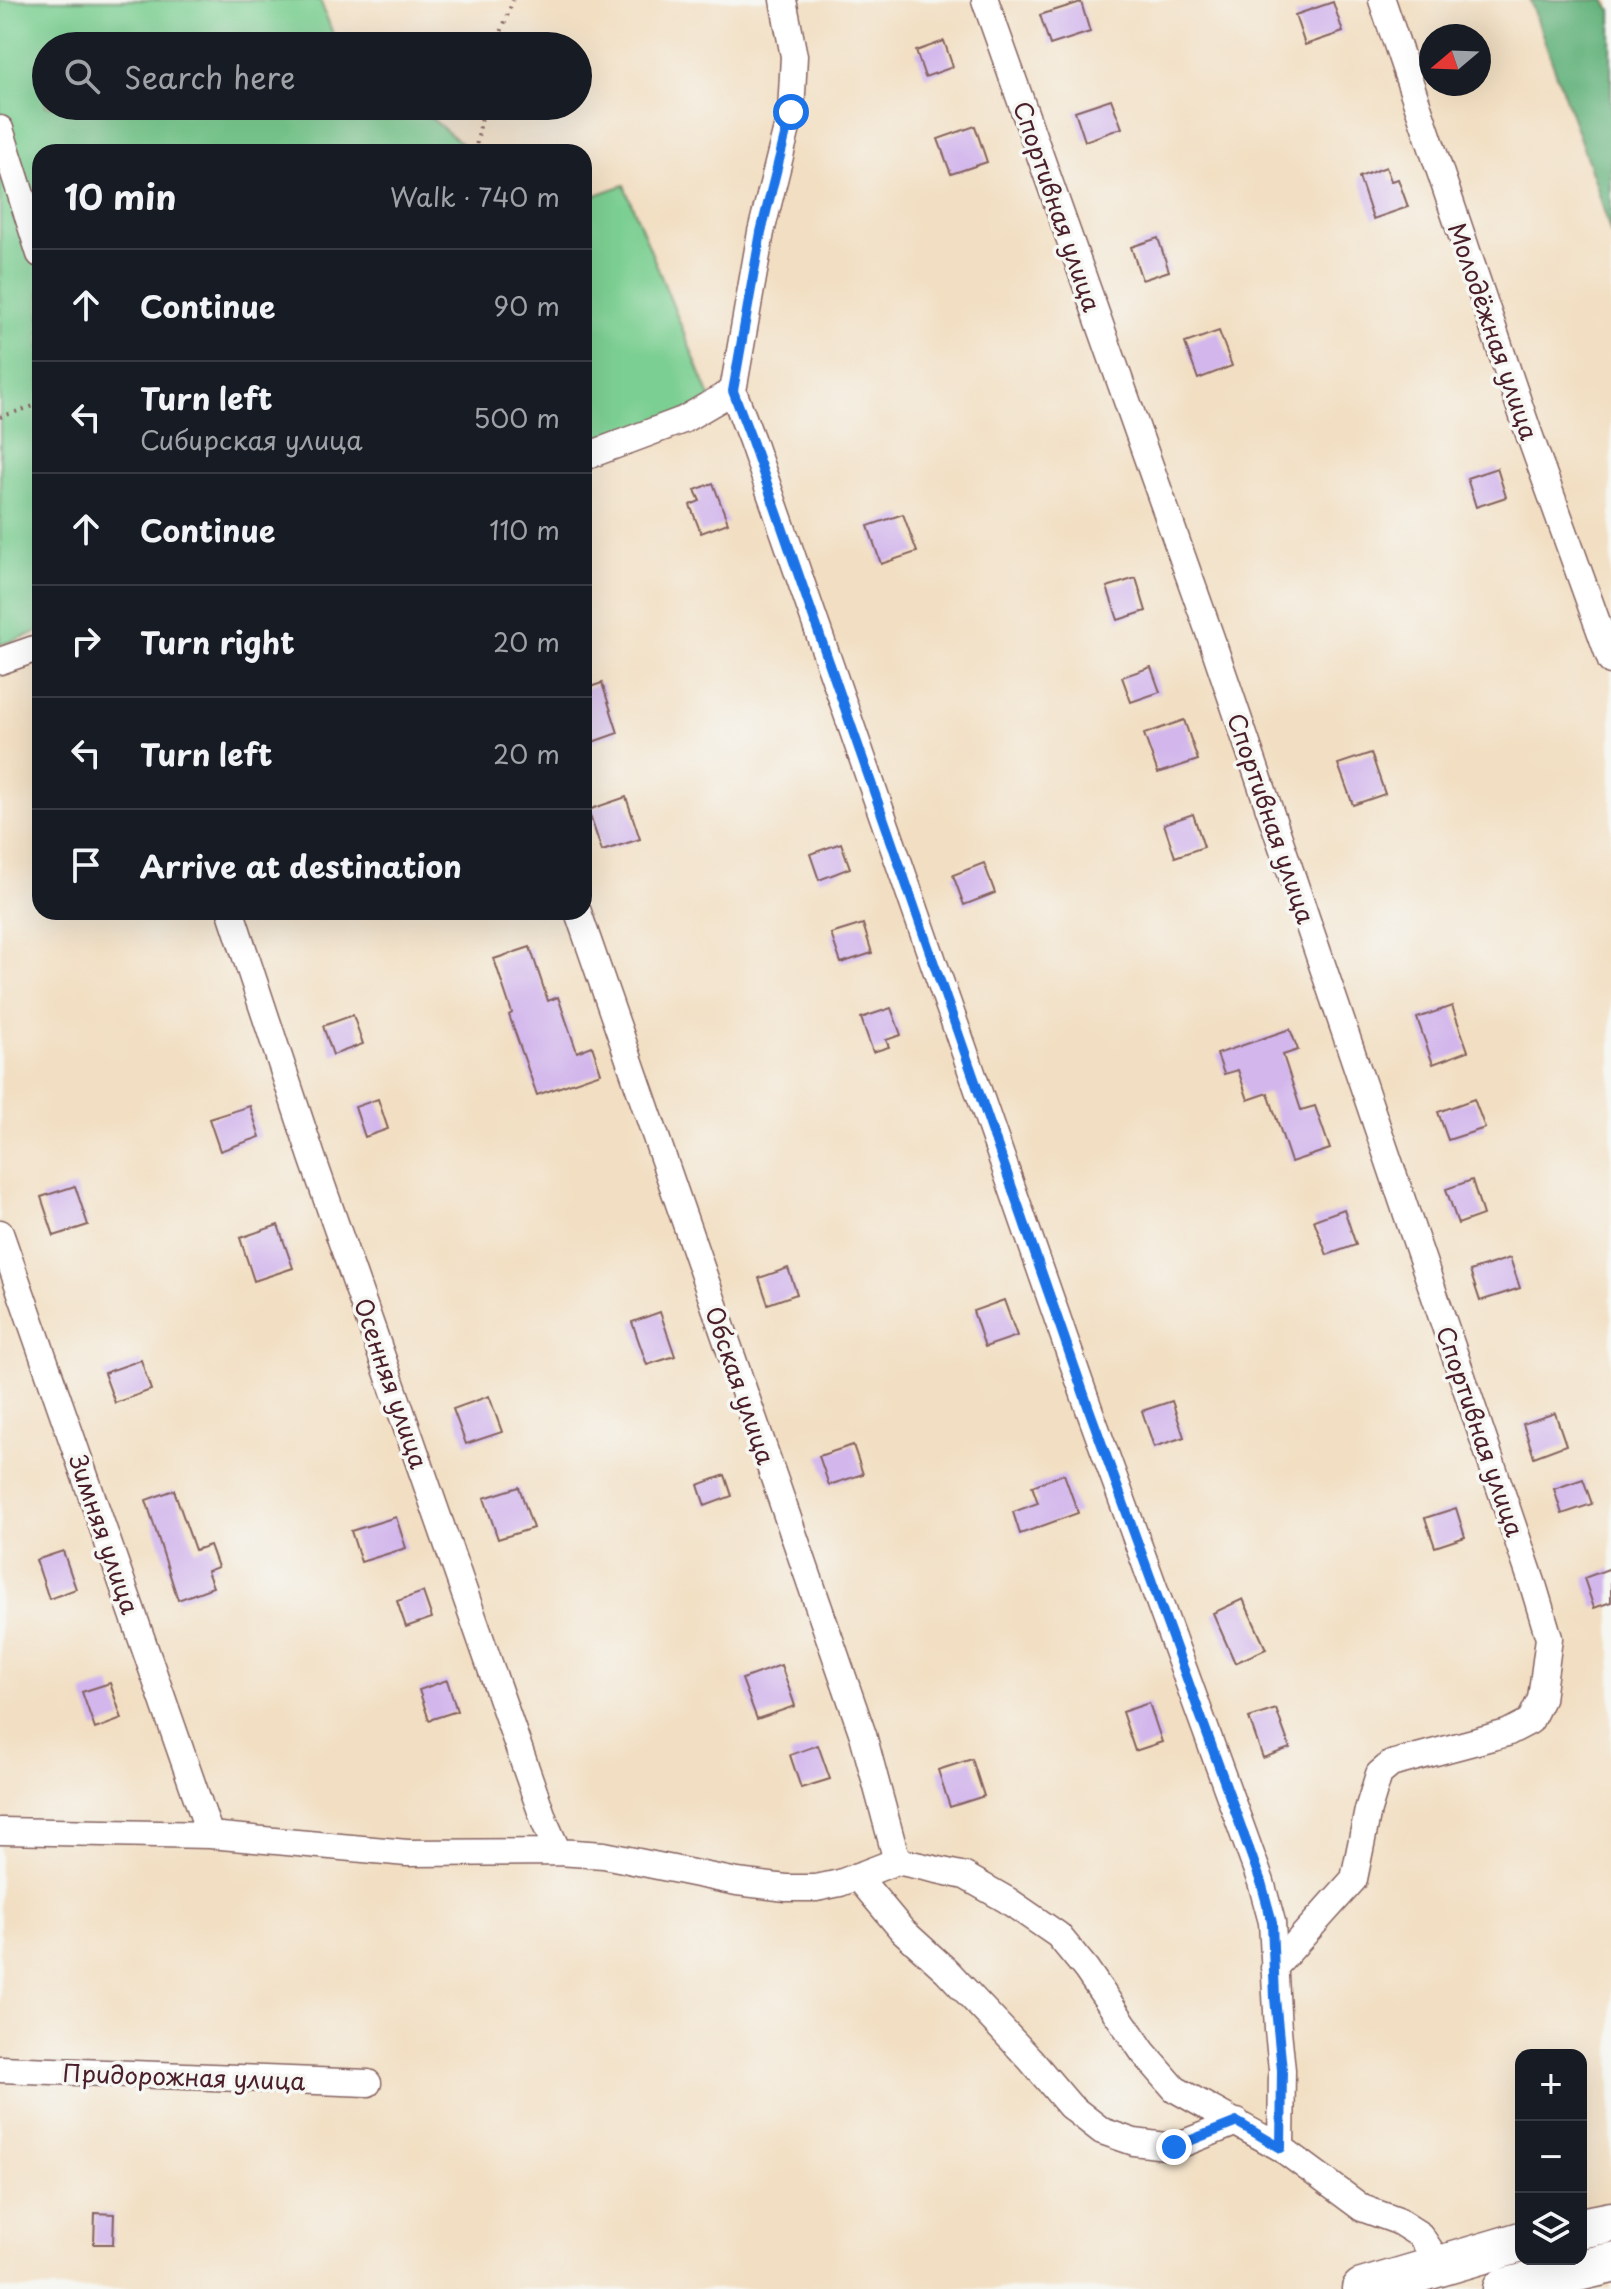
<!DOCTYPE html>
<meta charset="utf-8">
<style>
body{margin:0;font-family:"Playpen Sans",sans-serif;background:#20242c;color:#f1f3f6}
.controls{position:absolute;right:24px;bottom:24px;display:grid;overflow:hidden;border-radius:16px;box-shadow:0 8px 32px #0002}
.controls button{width:72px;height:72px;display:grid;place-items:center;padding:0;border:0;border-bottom:2px solid #363941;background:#171b24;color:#f1f3f6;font:40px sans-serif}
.compass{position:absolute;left:1419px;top:24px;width:72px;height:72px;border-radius:50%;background:#171b24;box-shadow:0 8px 32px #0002;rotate:251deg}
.stop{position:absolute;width:24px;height:24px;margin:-18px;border:6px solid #1a73e8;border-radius:50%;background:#fff}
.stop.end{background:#1a73e8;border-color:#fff;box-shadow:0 2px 8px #0008}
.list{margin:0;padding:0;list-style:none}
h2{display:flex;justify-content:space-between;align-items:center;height:104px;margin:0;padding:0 32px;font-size:34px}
h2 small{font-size:26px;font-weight:400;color:#9ea1a6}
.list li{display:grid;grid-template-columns:52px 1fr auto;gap:24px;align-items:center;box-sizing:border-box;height:112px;padding:0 32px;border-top:2px solid #363941}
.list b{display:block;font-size:30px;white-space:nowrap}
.list p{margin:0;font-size:26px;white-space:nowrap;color:#9ea1a6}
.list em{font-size:26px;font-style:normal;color:#9ea1a6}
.icon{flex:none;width:44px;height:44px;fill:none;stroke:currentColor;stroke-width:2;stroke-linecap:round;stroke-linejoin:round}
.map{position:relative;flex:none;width:1611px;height:2289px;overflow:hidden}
.search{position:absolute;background:#171b24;box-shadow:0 8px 32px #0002;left:32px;top:32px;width:560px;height:88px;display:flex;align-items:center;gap:20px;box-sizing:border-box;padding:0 28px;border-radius:44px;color:#9ea1a6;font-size:30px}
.panel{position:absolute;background:#171b24;box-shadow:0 8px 32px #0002;left:32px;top:144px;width:560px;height:776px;border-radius:24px}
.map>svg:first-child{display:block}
.green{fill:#7bcf92;stroke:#62775e;stroke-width:2}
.forest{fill:#64b27c;stroke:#576854;stroke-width:2}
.building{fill:#d2b6ec}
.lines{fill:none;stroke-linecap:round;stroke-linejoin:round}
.minor-casing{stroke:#856260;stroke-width:29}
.highway-casing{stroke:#856260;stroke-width:43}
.path{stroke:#856260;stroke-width:4;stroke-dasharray:2 6;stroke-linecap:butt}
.minor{stroke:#fff;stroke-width:26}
.highway{stroke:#fff;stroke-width:40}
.route{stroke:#1a73e8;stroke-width:10}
.labels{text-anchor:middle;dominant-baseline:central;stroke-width:7;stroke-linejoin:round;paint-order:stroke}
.street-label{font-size:24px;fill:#4a1f2b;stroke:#f6f6f2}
</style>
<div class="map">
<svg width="1611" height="2289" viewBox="0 0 1611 2289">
<rect width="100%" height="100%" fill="#f6f6f2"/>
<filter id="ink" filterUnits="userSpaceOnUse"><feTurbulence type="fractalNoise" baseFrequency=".0125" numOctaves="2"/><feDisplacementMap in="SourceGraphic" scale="16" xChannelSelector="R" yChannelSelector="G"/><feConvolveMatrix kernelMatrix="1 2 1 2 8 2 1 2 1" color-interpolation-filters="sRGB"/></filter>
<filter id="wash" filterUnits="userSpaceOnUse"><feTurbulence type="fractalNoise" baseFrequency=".006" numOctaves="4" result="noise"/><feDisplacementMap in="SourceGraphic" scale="32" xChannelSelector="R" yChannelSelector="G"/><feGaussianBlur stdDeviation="1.8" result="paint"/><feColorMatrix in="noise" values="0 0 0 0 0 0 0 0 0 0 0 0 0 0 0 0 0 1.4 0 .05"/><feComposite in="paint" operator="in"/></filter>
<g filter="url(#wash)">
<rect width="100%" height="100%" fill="#f2dfc3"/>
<!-- green -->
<path class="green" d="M0,0H320L333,34L347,46H46V106H417L471,152H40V631L0,645Z
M624,185L712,402L584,445V199Z"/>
<!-- forest -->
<path class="forest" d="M1530,0H1605L1611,10V235L1595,181Z"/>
<g id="blocks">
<!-- building -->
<path class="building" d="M1081,2L1090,32L1050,45L1040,15Z
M1333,2L1343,32L1305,45L1295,15Z
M944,41L953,67L925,77L916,51Z
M1111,99L1122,128L1085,141L1075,111Z
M975,126L987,162L951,174L938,139Z
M1386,167L1391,181L1398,179L1408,207L1373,219L1359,177Z
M1158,238L1169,271L1142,280L1131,247Z
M1219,331L1232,366L1198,379L1185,343Z
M1497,468L1506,497L1476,507L1467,478Z
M713,483L728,523L701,533L690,505L700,501L695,490Z
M903,514L917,552L881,564L868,526Z
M1136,578L1146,611L1118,620L1107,587Z
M1151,667L1160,692L1131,702L1122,677Z
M602,683L618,733L584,745V689Z
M1184,720L1198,760L1158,773L1144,734Z
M1371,753L1385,794L1353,805L1338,764Z
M626,797L640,839L602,851L588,810Z
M1193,814L1204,847L1175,857L1164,824Z
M841,843L850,868L819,880L810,854Z
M984,863L995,893L964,905L953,875Z
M863,924L872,953L841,963L831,934Z
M530,947L548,1001L558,997L577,1052L592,1046L601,1073L537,1095L509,1015L512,1013L494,959Z
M1452,1006L1468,1051L1433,1064L1417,1018Z
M891,1008L901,1035L886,1040L889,1047L873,1052L861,1018Z
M353,1015L363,1044L333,1055L323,1026Z
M1290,1029L1298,1050L1283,1055L1301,1110L1315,1106L1330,1149L1291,1162L1268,1093L1248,1100L1238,1070L1224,1074L1217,1054Z
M378,1099L388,1129L365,1137L355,1107Z
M1474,1099L1485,1128L1448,1140L1438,1112Z
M250,1106L260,1137L220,1151L209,1119Z
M1472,1180L1483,1215L1458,1224L1446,1189Z
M75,1186L88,1225L54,1236L41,1197Z
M1344,1209L1356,1245L1327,1255L1314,1220Z
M278,1225L293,1268L254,1281L240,1238Z
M1510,1258L1520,1288L1480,1301L1470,1271Z
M788,1268L797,1294L768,1304L759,1278Z
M1004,1300L1017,1336L985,1347L973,1311Z
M660,1312L675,1356L647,1365L632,1322Z
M141,1360L151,1390L115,1403L104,1373Z
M489,1396L502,1432L466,1444L453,1409Z
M1172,1401L1184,1437L1154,1447L1142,1411Z
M1555,1413L1566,1445L1534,1457L1523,1424Z
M853,1445L863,1474L829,1485L819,1456Z
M1064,1474L1078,1513L1020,1534L1013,1512L1038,1503L1032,1486Z
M725,1475L732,1496L705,1506L698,1485Z
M1583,1479L1592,1504L1562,1514L1554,1489Z
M519,1487L533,1528L498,1539L484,1498Z
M174,1490L195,1550L210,1545L218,1567L207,1571L213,1587L178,1600L146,1500Z
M1456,1508L1465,1537L1435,1547L1425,1518Z
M396,1517L406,1548L361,1562L351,1531Z
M63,1551L76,1589L49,1599L36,1560Z
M1611,1568V1602L1594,1608L1584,1578Z
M423,1592L432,1618L406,1627L397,1601Z
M1243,1599L1266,1649L1235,1663L1213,1613Z
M781,1665L795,1706L757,1719L742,1679Z
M447,1680L457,1711L429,1720L419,1690Z
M110,1683L122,1719L95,1729L82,1692Z
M1149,1703L1162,1742L1135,1751L1122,1712Z
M1276,1709L1290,1748L1263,1758L1249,1718Z
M818,1745L830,1779L801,1788L790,1755Z
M972,1759L984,1796L950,1807L938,1770Z
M95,2213L114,2214L113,2244H94Z"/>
</g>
</g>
<g filter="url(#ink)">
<use href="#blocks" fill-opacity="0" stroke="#856260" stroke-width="2"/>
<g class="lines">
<!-- minor casing -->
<g class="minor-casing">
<path id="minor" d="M985,0L1211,638L1534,1588L1549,1638L1541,1699L1530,1721L1507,1733L1391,1764L1379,1774L1368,1810L1354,1879L1274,1968
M1382,0L1529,434L1611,661
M0,129L40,254
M733,391L752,441L1089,1409L1261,1882L1272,1922L1278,2030L1282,2070L1281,2148
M584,457L683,420L733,391L761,232L791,112L794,56L783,0
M0,661L40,647
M231,912L312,1157L545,1823L558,1852
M578,912L863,1735L897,1861
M0,1233L210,1835
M0,1831L210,1835L407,1853L558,1852L604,1855L737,1882L786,1888H816L840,1883L897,1861L965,1876L1007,1900L1058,1935L1086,1969L1143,2052L1175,2089L1281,2148L1362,2208L1398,2221L1420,2235L1440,2265
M857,1876L902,1930L947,1971L1030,2059L1070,2106L1102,2131L1134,2142L1174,2147L1237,2122
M0,2069L368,2083"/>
</g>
<!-- highway casing -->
<g class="highway-casing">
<path id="highway" d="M1581,2228L1611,2222
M1362,2289L1521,2242
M1503,2289L1611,2263"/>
</g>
<!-- path -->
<path class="path" d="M496,46L513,0
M475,152L484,106
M0,417L40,404"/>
<!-- minor -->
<use href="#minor" class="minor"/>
<!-- highway -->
<use href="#highway" class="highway"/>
</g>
</g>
<g class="lines" filter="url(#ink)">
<!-- route -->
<path class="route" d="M791,112L761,232L733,391L752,441L1089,1409L1261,1882L1272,1922L1275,1998L1282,2070L1281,2148L1237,2122L1174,2147"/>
</g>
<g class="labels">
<!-- street labels -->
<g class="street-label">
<text transform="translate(1058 206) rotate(71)">Спортивная улица</text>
<text transform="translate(1494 331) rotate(71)">Молодёжная улица</text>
<text transform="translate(1272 818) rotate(71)">Спортивная улица</text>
<text transform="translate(392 1383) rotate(71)">Осенняя улица</text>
<text transform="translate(741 1385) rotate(71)">Обская улица</text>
<text transform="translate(1481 1431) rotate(71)">Спортивная улица</text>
<text transform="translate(105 1534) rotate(71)">Зимняя улица</text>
<text transform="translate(184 2076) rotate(2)">Придорожная улица</text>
</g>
</g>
</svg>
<div class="controls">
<button>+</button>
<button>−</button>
<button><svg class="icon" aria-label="layers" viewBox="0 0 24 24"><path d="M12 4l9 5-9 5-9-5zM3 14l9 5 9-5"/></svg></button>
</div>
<svg class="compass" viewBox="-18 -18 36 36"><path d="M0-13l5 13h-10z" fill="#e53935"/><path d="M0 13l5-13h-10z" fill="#9ea1a6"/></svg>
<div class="stop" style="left:791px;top:112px"></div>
<div class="stop end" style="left:1174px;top:2147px"></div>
<div class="search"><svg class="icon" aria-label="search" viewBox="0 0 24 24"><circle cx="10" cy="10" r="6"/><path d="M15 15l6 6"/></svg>Search here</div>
<section class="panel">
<h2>10 min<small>Walk · 740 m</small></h2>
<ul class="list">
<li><svg class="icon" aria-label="ahead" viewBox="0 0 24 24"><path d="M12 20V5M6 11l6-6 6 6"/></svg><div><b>Continue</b></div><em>90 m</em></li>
<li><svg class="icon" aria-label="left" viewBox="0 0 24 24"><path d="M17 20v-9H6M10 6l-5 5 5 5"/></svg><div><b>Turn left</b><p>Сибирская улица</p></div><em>500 m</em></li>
<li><svg class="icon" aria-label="ahead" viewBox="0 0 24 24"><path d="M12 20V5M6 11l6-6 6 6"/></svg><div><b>Continue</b></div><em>110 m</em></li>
<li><svg class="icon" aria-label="right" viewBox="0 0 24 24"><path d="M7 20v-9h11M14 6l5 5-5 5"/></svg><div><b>Turn right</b></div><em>20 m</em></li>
<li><svg class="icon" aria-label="left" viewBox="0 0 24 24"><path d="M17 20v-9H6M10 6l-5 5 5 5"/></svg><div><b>Turn left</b></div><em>20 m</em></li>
<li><svg class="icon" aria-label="arrive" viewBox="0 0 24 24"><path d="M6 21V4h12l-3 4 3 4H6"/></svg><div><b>Arrive at destination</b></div></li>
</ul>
</section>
</div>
